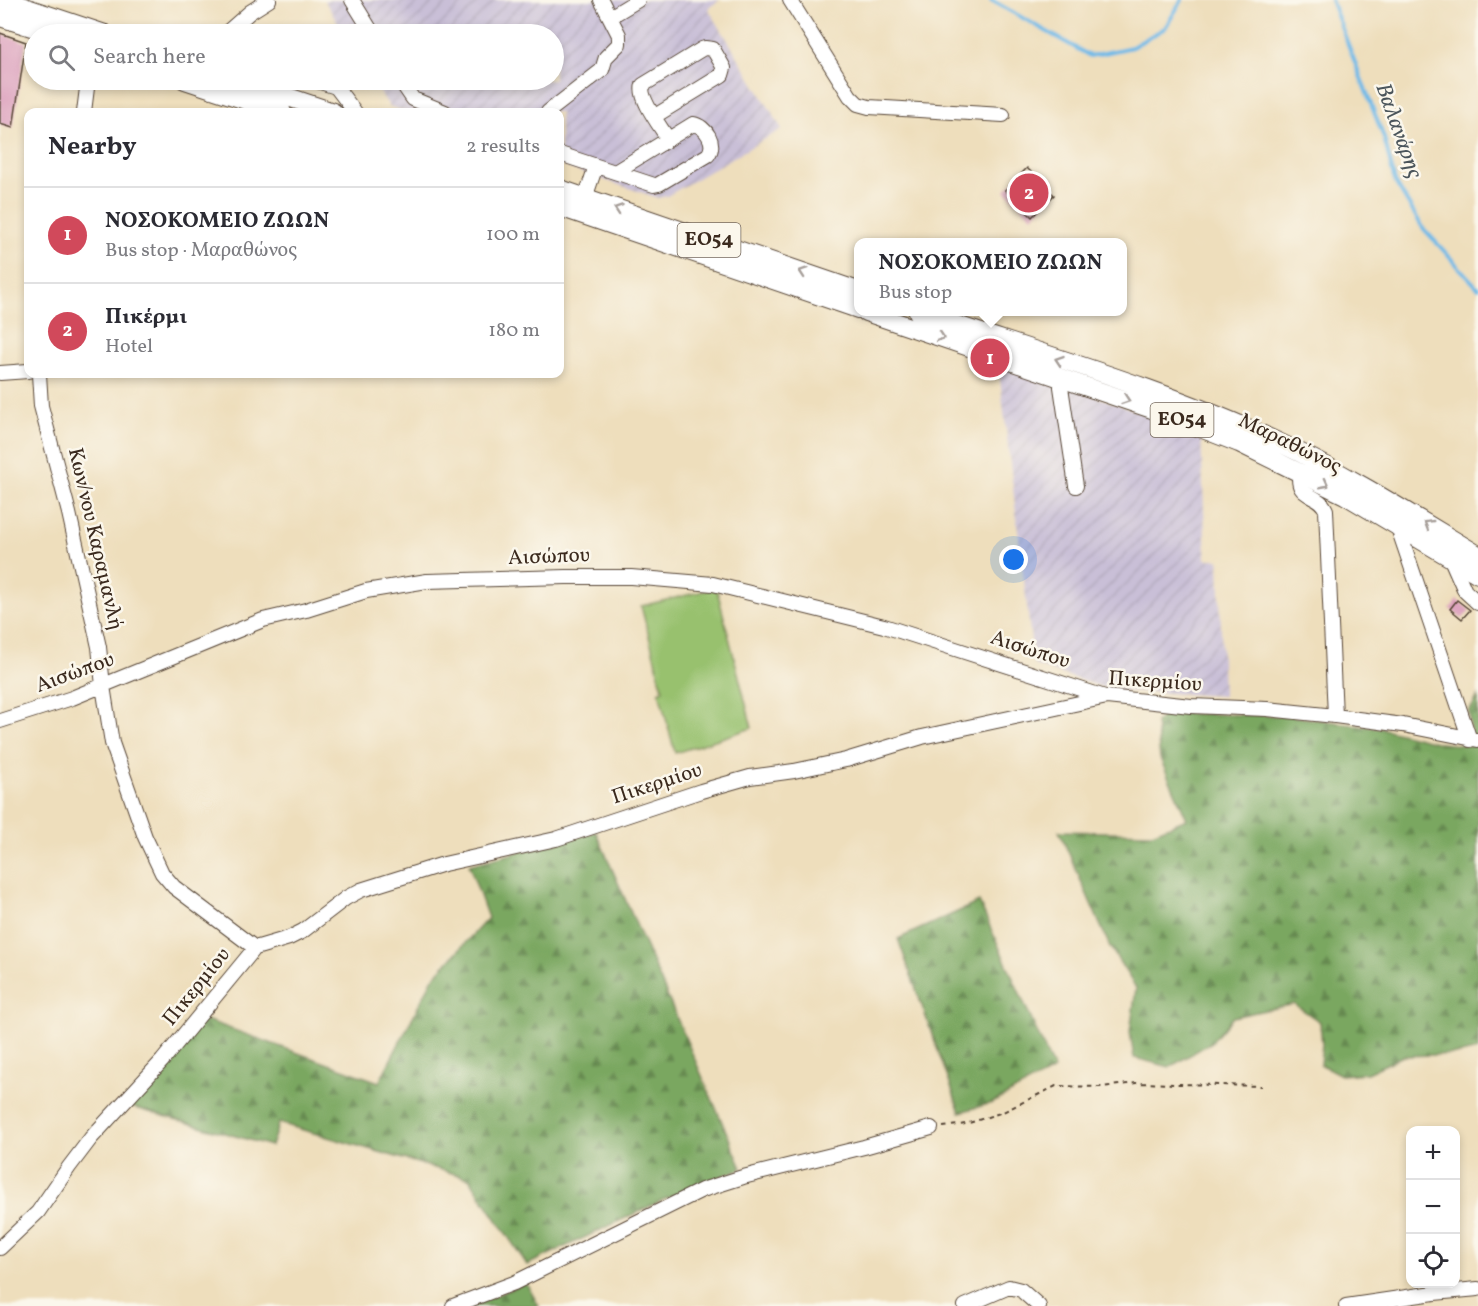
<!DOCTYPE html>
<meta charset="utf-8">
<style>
body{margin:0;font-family:Vollkorn,serif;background:#f2f2f3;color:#2b2b33}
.controls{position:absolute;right:18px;bottom:18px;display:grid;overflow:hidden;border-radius:12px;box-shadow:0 3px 9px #0003}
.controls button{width:54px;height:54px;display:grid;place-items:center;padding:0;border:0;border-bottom:2px solid #e1e1e2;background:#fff;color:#2b2b33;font:30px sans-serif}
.you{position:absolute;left:1014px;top:560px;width:21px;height:21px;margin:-15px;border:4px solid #fff;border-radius:50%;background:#1a73e8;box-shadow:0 0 0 9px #1a73e833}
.badge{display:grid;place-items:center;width:39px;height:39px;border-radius:50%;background:#d1495b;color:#fff;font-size:20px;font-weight:700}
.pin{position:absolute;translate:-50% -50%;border:3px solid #fff;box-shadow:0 2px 6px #0006}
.popup{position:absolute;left:854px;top:238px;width:273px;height:78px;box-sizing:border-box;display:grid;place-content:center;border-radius:12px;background:#fff;filter:drop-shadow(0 2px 4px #0005);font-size:20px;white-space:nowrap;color:#7c7c81}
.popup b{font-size:22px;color:#2b2b33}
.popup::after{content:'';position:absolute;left:50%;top:100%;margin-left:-12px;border:12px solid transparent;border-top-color:#fff}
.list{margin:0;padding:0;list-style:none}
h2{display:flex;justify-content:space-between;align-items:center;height:78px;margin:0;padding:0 24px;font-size:26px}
h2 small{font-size:20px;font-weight:400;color:#7c7c81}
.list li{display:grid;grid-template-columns:39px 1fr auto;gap:18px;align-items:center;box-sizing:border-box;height:96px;padding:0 24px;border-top:2px solid #e1e1e2}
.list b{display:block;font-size:22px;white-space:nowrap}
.list p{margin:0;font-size:20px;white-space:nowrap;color:#7c7c81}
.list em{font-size:20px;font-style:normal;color:#7c7c81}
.icon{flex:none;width:33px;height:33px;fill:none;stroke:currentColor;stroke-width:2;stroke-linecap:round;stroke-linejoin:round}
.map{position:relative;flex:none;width:1478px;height:1306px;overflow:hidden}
.search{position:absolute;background:#fff;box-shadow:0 3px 9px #0003;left:24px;top:24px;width:540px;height:66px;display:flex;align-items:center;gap:15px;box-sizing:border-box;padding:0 21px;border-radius:33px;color:#7c7c81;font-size:22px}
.panel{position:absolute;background:#fff;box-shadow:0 3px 9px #0003;left:24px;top:108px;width:540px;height:270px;border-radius:12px}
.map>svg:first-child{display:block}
.industrial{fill:url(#industrial-furrows)}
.green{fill:#98c16e;stroke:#6a7646;stroke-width:1.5}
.forest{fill:url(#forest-firs);stroke:#5a6840;stroke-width:1.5}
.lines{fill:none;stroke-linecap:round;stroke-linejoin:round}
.stream{stroke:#6fbae8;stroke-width:4}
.building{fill:#db9ebc}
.minor-casing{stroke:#564536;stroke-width:16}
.major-casing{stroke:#564536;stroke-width:20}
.path{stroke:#564536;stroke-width:2;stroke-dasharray:4.5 4.5;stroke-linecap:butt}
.minor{stroke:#fff;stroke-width:14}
.major{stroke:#fff;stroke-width:18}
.oneway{stroke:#a79f9a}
.labels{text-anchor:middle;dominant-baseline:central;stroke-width:5;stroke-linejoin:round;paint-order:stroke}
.shield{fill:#fbf7ec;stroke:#75685c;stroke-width:1.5}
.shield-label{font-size:20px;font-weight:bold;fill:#3b2a1e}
.street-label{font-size:21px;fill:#3b2a1e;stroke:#fbf7ec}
.water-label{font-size:22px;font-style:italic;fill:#4b555b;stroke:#fbf7ec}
</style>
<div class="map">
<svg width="1478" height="1306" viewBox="0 0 1478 1306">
<defs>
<pattern id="industrial-furrows" width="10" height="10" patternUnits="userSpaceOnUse" patternTransform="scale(1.5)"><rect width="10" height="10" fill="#c9bfd7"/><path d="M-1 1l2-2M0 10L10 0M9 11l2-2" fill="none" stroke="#aea4b8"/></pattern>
<pattern id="forest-firs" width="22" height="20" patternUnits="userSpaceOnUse" patternTransform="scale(1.5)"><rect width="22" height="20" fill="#7aa761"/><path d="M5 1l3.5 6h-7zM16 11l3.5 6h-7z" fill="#65884f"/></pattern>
</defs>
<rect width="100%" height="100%" fill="#fbf7ec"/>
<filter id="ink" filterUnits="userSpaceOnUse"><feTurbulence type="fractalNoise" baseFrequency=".0167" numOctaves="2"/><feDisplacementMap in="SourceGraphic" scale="12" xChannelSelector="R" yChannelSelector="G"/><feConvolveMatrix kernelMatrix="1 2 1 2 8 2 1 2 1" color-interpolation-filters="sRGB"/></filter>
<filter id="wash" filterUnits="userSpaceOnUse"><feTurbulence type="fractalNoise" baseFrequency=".008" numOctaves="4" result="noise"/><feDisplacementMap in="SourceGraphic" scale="24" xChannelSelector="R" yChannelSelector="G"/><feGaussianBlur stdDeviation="1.35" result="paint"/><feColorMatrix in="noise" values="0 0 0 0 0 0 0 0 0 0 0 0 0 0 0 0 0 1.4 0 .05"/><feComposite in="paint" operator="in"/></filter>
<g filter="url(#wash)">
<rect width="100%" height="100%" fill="#eedebc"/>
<!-- industrial -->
<path class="industrial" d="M324,0H720L708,8L782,129L667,196L658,198L560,165V112H407L389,106L372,80H554V34H345Z
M998,362L1201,434L1206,559H1219L1223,696L1111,690L1034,665Z"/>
<!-- green -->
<path class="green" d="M712,589L717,590L752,728L675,753L659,692L663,690L641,606Z"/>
<!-- forest -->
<path class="forest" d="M1478,696V1050L1461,1054L1403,1056L1367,1073L1341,1075L1320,1064L1322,1044L1320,1022L1294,1004L1233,1017L1212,1042L1170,1067L1134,1058L1130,1032L1136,988L1110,947L1059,831L1152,833L1187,819L1160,758L1156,722L1167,713L1290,716L1384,729L1440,743L1472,746L1469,712Z
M596,832L742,1168L665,1199L527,1265L469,1178L279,1123L271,1146L128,1106L203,1019L379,1082L433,978L488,918L469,865Z
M979,902L1054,1070L992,1103L960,1112L898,939Z
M526,1283L539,1306H470Z"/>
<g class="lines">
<!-- stream -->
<path class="stream" d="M991,0L1090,56L1132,47L1165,28L1182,0
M1331,0L1384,138L1395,182L1423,228L1478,288"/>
</g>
<g id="blocks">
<!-- building -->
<path class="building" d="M0,33L26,42L13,128L0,124Z
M1027,168L1054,195L1032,217L1005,190Z
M1457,600L1470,610L1462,619L1450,609Z"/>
</g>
</g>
<g filter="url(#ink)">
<use href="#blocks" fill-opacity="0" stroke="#564536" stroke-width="1.5"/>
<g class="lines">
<!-- minor casing -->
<g class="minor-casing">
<path id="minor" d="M352,0L373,34
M790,0L850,96L858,104L869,107L1003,115
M610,17L638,0
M225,34L250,12L269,0
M314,80L336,87L355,112
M400,80L413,99L445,112
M84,112L88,80
M548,112L602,70L606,57L619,44V35L601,0
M655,116L722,75L724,68L713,49L705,48L702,49L643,85C638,98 661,127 668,139
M560,154L654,185L659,184L708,155C717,144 706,126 693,124L615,172
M585,198L596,166
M0,373L28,371
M39,374L41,406L69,513L99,647L103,686L112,743L145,837L162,873L174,887L255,948
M1062,378L1061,387L1076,486
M1300,471C1294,500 1318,491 1326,510L1335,716
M1397,525L1470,740
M1450,557L1465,591L1478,603
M0,721L72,698L263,620L306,610L366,591L427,581L566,577H631L713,584L884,626L1105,697
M0,1248L38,1212L69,1167L91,1138L162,1061L255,948L289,938L303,931L346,898L361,890L444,864L556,839L701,791L750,777L794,771L846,760L922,737L1107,697L1191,706L1267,709L1335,716L1403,725L1478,740
M453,1306L514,1283L702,1190L743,1177L864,1147L931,1128
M965,1306L1009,1287L1021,1290L1039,1306
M1346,1306L1434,1293L1478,1289"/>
</g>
<!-- major casing -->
<g class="major-casing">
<path id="major" d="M3,0L105,34
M0,17L53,34
M185,80L282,112
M237,80L333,112
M560,189L858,291
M560,207L858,309
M866,312L1152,409L1239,443L1345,495L1478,574
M918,312C1038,353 1166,389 1280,443C1349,475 1413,516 1478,555"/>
</g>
<!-- path -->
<path class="path" d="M943,1127L966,1124L1003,1112L1056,1086L1102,1087L1136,1083L1261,1086"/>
<!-- minor -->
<use href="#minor" class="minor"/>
<!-- major -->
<use href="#major" class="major"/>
</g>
<!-- one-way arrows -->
<defs><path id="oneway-chevron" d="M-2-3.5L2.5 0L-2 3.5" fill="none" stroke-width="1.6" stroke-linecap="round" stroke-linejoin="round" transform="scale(1.5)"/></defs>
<g class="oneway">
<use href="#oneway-chevron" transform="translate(618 209) rotate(-161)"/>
<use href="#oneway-chevron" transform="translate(803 272) rotate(-161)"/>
<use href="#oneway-chevron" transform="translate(941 337) rotate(19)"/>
<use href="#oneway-chevron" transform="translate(1059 360) rotate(-161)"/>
<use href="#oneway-chevron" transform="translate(1126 400) rotate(19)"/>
<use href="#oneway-chevron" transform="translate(1325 484) rotate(28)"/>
<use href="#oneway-chevron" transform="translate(1428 524) rotate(-149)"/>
</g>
</g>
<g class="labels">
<!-- shield labels -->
<g class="shield">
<rect x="677.5" y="223" width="63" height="34" rx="4.5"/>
<rect x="1150.5" y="403" width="63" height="34" rx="4.5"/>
</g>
<g class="shield-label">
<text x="709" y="240">ΕΟ54</text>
<text x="1182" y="420">ΕΟ54</text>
</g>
<!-- street labels -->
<g class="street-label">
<text transform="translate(1290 444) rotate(26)">Μαραθώνος</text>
<text transform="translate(95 539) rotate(77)">Κων/νου Καραμανλή</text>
<text transform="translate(549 557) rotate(-2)">Αισώπου</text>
<text transform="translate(1030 650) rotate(18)">Αισώπου</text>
<text transform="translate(75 673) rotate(-20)">Αισώπου</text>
<text transform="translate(1155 682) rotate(4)">Πικερμίου</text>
<text transform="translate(657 784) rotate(-18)">Πικερμίου</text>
<text transform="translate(197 987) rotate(-51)">Πικερμίου</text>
</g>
<!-- water labels -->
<g class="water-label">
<text transform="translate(1398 131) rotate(70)">Βαλανάρης</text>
</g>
</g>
</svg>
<div class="controls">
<button>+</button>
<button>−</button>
<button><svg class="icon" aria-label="locate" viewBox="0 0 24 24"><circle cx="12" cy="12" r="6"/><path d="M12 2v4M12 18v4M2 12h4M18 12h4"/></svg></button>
</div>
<div class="you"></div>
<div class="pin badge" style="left:990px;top:358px">1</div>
<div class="popup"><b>ΝΟΣΟΚΟΜΕΙΟ ΖΩΩΝ</b>Bus stop</div>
<div class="pin badge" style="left:1029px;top:193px">2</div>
<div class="search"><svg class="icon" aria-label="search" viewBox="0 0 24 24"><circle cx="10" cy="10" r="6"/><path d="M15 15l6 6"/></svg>Search here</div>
<section class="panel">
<h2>Nearby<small>2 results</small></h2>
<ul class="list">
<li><span class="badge">1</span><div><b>ΝΟΣΟΚΟΜΕΙΟ ΖΩΩΝ</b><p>Bus stop · Μαραθώνος</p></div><em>100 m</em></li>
<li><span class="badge">2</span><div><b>Πικέρμι</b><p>Hotel</p></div><em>180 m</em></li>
</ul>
</section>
</div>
